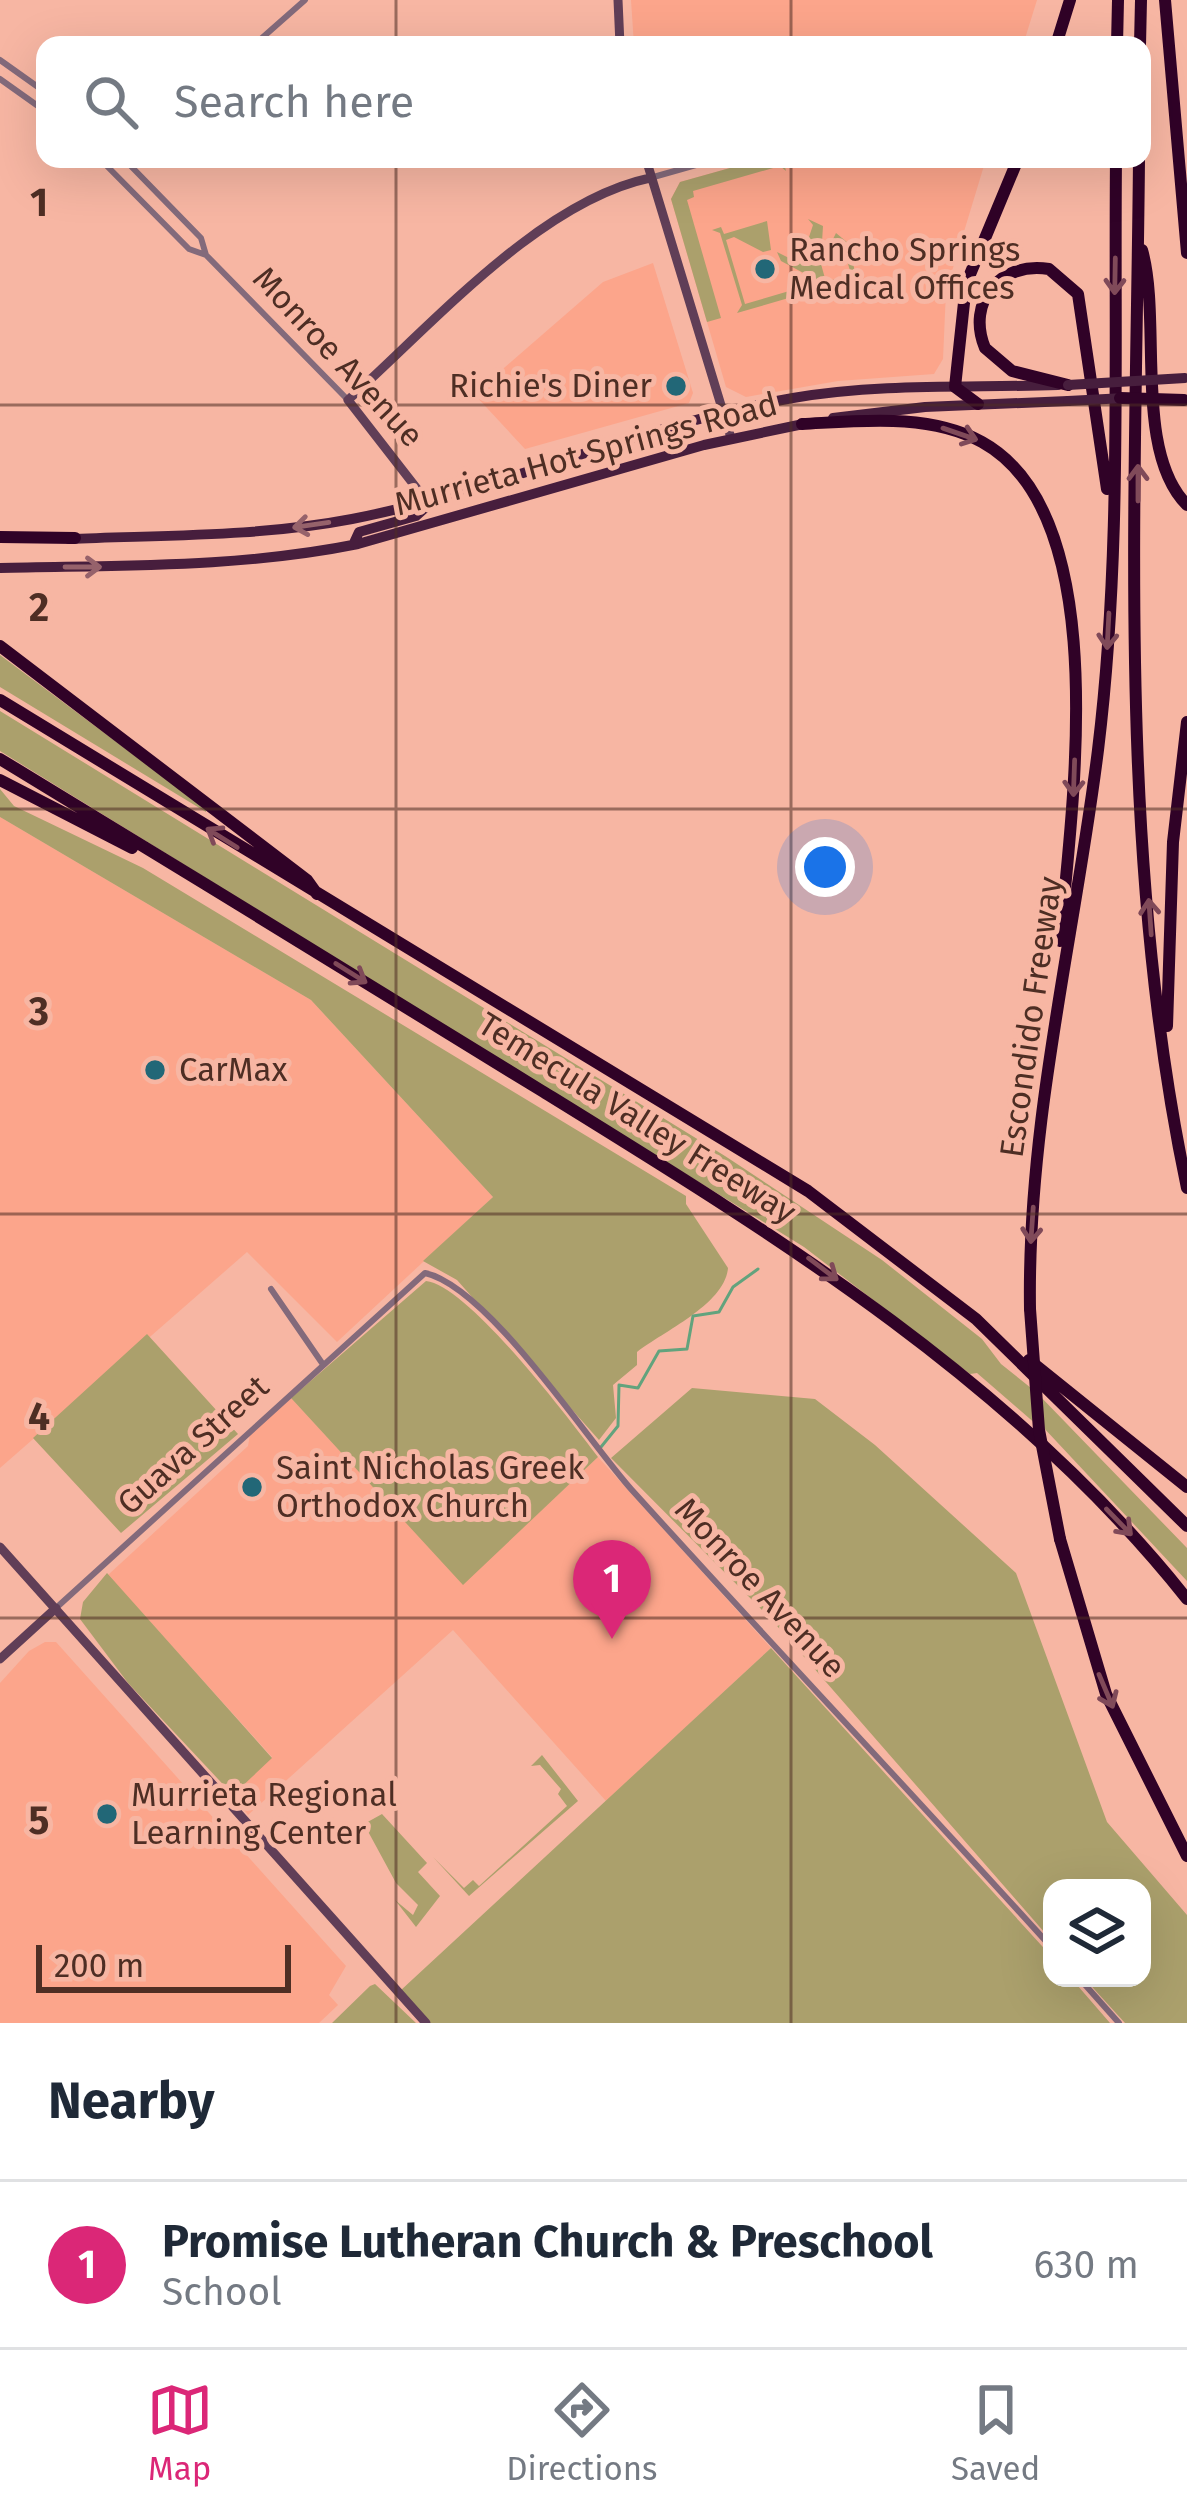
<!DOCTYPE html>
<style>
body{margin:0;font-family:"Fira Sans",sans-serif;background:#f2f2f3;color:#1f2937}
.controls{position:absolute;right:36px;bottom:36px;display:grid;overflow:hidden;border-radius:24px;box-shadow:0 12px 48px #0002}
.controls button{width:108px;height:108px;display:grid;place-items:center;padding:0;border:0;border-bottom:3px solid #e0e1e3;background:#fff;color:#1f2937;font:60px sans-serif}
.scale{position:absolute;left:36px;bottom:30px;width:255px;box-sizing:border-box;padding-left:12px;border:6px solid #4e2e24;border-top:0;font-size:33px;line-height:42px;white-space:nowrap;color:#4e2e24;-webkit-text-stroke:9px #f7b6a3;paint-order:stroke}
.you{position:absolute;left:825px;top:867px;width:42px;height:42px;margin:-30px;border:9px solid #fff;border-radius:50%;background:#1a73e8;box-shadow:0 0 0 18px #1a73e833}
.badge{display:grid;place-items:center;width:78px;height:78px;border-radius:50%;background:#db2777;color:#fff;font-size:39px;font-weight:700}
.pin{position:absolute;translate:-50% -99px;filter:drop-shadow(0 3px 6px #0008)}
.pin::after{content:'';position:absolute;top:63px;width:42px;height:36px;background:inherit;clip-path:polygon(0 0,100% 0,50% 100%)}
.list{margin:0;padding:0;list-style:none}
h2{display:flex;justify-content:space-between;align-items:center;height:156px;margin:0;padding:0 48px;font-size:51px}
h2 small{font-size:39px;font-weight:400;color:#747a83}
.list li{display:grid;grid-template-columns:78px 1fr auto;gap:36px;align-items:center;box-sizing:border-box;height:168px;padding:0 48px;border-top:3px solid #e0e1e3}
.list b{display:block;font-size:45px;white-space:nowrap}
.list p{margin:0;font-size:39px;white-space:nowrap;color:#747a83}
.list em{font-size:39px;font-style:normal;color:#747a83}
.icon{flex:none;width:66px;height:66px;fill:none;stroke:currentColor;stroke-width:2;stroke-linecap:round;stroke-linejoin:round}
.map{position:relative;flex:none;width:1187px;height:2023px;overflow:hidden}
.search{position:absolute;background:#fff;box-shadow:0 12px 48px #0002;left:36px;right:36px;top:36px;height:132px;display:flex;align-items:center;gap:30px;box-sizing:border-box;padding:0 42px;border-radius:24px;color:#747a83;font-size:45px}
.sheet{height:324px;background:#fff}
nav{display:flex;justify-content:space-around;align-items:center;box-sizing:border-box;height:168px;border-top:3px solid #e0e1e3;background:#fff;font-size:33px;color:#747a83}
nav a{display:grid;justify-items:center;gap:6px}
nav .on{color:#db2777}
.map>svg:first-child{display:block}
.built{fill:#fca58b}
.green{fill:#aba06c}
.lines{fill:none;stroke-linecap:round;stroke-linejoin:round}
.stream{stroke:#62a37d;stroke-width:3}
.street{stroke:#836a7b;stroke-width:6}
.secondary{stroke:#603e57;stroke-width:9}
.primary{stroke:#471e3d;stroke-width:10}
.highway{stroke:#300227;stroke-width:12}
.primary-bridge{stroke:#471e3d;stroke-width:10}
.highway-bridge{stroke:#300227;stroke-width:12}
.oneway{stroke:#804a59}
.oneway2{stroke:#96626b}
.grid{fill:none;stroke:#4e2e24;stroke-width:3;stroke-opacity:0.55}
.poi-dot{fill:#226777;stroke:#f7b6a3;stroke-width:4.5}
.labels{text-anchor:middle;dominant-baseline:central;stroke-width:10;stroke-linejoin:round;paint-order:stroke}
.poi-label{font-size:33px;fill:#4e2e24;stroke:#f7b6a3;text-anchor:start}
.street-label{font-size:33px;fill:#4e2e24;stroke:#f7b6a3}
.grid-label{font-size:39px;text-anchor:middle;font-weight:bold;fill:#4e2e24;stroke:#f7b6a3;stroke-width:10;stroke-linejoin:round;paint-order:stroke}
</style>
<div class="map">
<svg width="1187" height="2023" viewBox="0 0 1187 2023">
<rect width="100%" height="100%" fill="#f7b6a3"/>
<!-- built -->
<path class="built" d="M631,0H1037L1023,45H634Z
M762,159H986L946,291L943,359L934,374L838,381L746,397L726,387L671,199L680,182Z
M653,263L693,393L689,403L525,449L474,394L603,282Z
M0,817L311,1000L493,1197L337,1342L247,1252L0,1468Z
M291,1398L463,1584L598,1457L771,1648L606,1801L453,1630L248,1815L233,1795L272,1757L108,1575L248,1446L250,1434Z
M45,1642H56L346,1966L329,1995L338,2005L319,2023H0V1683L29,1651Z"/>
<!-- green -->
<path class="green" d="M762,159H783L786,171L780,166L693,191L694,197L687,200L721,318L707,322L671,199L680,182Z
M808,219L823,226L822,242L816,246L826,282L851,274L841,240L833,239L836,233L848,243L858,284L850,288L847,281L737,313L742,305L720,233L712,230L721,227L724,234L767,221L771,250L763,252L734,237L726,240L745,304L813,284L811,277L781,261L777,252L795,261L798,254L790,246L809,237L813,225Z
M0,655L206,809V812L0,687Z
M0,711L725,1156L882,1260L982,1339L1001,1364L1031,1388L1037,1425L977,1373L970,1374L804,1247L0,751Z
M0,789L14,806L143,868L686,1196V1204L728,1268C725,1304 664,1331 637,1352V1365L613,1385L616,1418L599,1440L457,1280L423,1261L493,1197L311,1000L0,817Z
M426,1281C469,1286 569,1419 598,1457L463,1585L291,1398Z
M147,1334L238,1434L121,1533L33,1438Z
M692,1388L815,1399L875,1445L1016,1573L1107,1822L1187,1915V2023H1125L1084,1978H1142V1888H1052V1941L771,1619L611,1458Z
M1037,1393L1187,1548V1581L1042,1426Z
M107,1573L272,1758L233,1795L128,1683L80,1619L83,1602Z
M771,1648L1052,1957V1978H1071L1110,2023H430L400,1991Z
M542,1755L578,1801L469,1896L433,1857L464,1888L473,1880L479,1886L567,1806L558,1794L561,1789L540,1765L531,1766Z
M382,1814L427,1863L418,1872L440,1896L416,1927L395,1900L413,1915L418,1905L396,1883L364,1824Z
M375,1984L416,2023H332L370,1986Z"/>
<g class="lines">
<!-- stream -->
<path class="stream" d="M601,1447L618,1426L619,1385L638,1388L659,1351L687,1349L693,1316L719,1312L733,1287L758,1269"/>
<!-- street -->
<path class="street" d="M254,45L305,0
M0,60L45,92
M0,79L45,111
M100,159L189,249L206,255
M124,159L201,238L206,255L348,400
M650,178L717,159
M271,1289L322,1363
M56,1608L425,1273C488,1287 585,1437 631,1489C770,1643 913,1794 1052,1948
M1079,1978L1119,2023"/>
<!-- secondary -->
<path class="secondary" d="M618,0L620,45
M646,159L731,438
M425,499L348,400C432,325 540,201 650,178
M0,1547L426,2023
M0,1659L56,1608"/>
<!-- primary -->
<path class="primary" d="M833,418L925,407L1068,401
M69,539C164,535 258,537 352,519C501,490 643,424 793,398C881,383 969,388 1058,385
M353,545L359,532L416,516L426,507L425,499
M0,568C121,565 239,568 358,544L704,445L808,423"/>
<!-- highway -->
<path class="highway" d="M1165,0L1187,253
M1056,45L1070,0
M1117,45L1118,0
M1140,45L1141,0
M1139,159C1136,499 1116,853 1187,1188
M1142,250C1162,320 1133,451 1187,505
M1068,385L1012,371L985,348C966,302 1000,261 1049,269L1078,294L1107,489
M978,404L955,387L966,284L1018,159
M802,424C861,421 929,413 982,442C1116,516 1071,812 1060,941
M0,537L75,538
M0,646L307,880L317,894
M0,700L808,1191L976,1319L1187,1526
M0,759C181,869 362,980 542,1091C775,1235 1014,1381 1187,1599
M0,780L132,848
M1167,1026L1173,842L1187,722
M1030,1309C1027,1120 1075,936 1098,750C1122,555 1114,355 1116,159
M1029,1360L1187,1487
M1060,1539L1106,1694L1187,1856"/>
<!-- primary-bridge -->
<path class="primary-bridge" d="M1068,385L1185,378
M1068,401L1125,398"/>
<!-- highway-bridge -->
<path class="highway-bridge" d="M1120,398L1184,400
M1030,1309L1039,1430L1060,1539"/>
</g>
<!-- one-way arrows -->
<defs><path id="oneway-shaft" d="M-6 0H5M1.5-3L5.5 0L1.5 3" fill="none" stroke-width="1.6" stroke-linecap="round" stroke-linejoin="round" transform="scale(3)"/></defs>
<g class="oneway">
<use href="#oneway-shaft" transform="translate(1115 276) rotate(91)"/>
<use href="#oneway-shaft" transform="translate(960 434) rotate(19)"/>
<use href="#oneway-shaft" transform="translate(1138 483) rotate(-90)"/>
<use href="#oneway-shaft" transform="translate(1108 631) rotate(93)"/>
<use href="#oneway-shaft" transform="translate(1074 778) rotate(92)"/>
<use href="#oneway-shaft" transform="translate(222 838) rotate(-148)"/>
<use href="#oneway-shaft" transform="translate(1150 917) rotate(-94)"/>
<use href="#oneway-shaft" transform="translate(351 973) rotate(32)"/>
<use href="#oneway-shaft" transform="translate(1032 1225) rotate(94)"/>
<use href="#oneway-shaft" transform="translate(823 1269) rotate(37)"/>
<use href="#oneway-shaft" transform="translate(1119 1522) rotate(46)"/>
<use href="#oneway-shaft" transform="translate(1106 1691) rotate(67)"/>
</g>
<g class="oneway2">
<use href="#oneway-shaft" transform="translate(311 525) rotate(172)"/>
<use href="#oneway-shaft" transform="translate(83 567)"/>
</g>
<!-- grid -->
<path class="grid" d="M396,0V45M791,0V45M396,159V2023M791,159V2023M0,405H1187M0,809H1187M0,1214H1187M0,1618H1187"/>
<!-- markers -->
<g class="poi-dot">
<circle cx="765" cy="269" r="12"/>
<circle cx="676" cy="386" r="12"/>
<circle cx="155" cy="1070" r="12"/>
<circle cx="252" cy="1487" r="12"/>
<circle cx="107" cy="1814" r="12"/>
</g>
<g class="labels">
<!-- poi labels -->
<g class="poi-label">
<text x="789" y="250">Rancho Springs<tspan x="789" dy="38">Medical Offices</tspan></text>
<text x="652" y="386" text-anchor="end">Richie's Diner</text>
<text x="179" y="1070">CarMax</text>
<text x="276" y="1468">Saint Nicholas Greek<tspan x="276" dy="38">Orthodox Church</tspan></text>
<text x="131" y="1795">Murrieta Regional<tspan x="131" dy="38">Learning Center</tspan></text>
</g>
<!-- street labels -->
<g class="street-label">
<text transform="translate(338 357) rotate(47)">Monroe Avenue</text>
<text transform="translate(586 454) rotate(-15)">Murrieta Hot Springs Road</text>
<text transform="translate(1031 1017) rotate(-82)">Escondido Freeway</text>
<text transform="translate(637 1118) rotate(32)">Temecula Valley Freeway</text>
<text transform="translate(193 1445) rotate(-42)">Guava Street</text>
<text transform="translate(760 1588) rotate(47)">Monroe Avenue</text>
</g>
</g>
<g class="grid-label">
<text x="39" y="216">1</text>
<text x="39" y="621">2</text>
<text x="39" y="1025">3</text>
<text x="39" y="1430">4</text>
<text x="39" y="1834">5</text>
</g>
</svg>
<div class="controls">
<button><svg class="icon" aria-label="layers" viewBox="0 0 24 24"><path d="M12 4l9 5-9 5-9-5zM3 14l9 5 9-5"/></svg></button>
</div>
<div class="scale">200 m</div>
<div class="you"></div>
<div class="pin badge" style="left:612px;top:1639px">1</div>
<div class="search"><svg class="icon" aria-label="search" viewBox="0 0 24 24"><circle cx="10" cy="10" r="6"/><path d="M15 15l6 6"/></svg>Search here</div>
</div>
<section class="sheet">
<h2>Nearby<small></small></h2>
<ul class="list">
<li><span class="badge">1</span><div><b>Promise Lutheran Church &amp; Preschool</b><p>School</p></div><em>630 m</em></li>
</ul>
</section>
<nav>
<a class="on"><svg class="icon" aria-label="map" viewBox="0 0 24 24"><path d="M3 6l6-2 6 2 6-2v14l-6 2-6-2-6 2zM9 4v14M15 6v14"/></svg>Map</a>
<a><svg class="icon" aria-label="directions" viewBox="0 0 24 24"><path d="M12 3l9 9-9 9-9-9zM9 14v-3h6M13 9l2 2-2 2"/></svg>Directions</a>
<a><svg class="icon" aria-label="saved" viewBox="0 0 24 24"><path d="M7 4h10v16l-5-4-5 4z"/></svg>Saved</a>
</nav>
